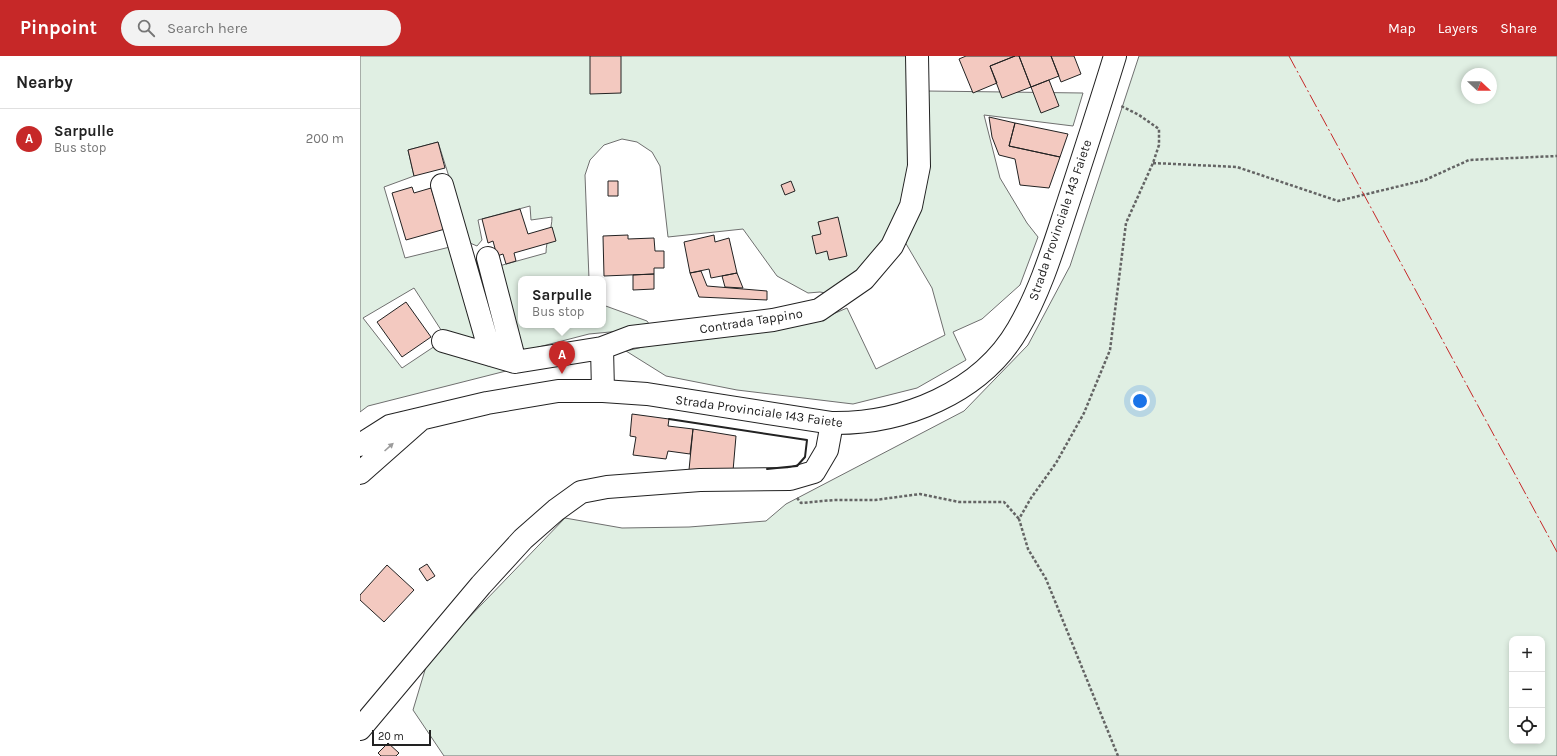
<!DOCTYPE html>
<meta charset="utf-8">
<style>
body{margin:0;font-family:Karla,sans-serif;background:#f2f2f2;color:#222}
.controls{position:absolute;right:12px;bottom:12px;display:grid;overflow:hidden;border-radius:8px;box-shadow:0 2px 6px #0003}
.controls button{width:36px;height:36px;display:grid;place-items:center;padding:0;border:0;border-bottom:1px solid #e0e0e0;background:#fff;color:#222;font:20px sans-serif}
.compass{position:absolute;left:1101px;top:12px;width:36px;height:36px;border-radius:50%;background:#fff;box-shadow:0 2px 6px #0003;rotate:112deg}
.scale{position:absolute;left:12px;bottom:10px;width:59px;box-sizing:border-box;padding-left:4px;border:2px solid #222;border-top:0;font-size:11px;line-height:14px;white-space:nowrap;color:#222;-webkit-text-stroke:3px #fff;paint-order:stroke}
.you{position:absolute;left:780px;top:345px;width:14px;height:14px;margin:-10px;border:3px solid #fff;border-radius:50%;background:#1a73e8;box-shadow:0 0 0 6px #1a73e833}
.badge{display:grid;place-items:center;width:26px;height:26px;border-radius:50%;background:#c62828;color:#fff;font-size:13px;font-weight:700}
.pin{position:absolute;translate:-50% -33px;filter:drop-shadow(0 1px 2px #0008)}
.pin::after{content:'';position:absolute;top:21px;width:14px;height:12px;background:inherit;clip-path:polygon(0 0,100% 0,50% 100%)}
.popup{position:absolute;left:158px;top:220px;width:88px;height:52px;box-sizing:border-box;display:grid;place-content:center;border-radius:8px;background:#fff;filter:drop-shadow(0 1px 3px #0005);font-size:13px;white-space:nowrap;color:#767676}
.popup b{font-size:15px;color:#222}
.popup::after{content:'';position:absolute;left:50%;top:100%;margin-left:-8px;border:8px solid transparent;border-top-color:#fff}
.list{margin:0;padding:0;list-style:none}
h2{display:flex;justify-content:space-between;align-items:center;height:52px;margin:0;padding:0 16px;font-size:17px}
h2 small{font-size:13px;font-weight:400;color:#767676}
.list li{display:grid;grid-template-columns:26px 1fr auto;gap:12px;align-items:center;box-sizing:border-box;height:60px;padding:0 16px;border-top:1px solid #e0e0e0}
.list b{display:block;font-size:15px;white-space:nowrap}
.list p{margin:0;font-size:13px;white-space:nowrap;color:#767676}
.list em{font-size:13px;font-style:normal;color:#767676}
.icon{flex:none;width:22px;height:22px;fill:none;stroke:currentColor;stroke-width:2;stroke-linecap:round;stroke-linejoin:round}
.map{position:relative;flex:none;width:1197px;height:700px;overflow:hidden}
header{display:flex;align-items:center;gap:24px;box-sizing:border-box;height:56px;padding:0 20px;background:#c62828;color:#fff}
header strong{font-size:19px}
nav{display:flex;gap:22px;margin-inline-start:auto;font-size:14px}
.search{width:280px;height:36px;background:#f2f2f2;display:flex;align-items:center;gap:10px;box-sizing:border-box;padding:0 14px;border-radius:22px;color:#767676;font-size:15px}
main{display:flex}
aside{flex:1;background:#fff}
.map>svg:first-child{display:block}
.green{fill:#e0efe3;stroke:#6f6f6f;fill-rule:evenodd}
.building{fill:#f3c9c0;stroke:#222}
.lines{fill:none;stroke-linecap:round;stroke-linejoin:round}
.minor-casing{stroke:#222;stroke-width:24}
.major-casing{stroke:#222;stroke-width:24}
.path{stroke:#646464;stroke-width:2.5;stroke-dasharray:3 2;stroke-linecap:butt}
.minor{stroke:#fff;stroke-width:22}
.major{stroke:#fff;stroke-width:22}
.wall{stroke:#222;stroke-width:2}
.power{stroke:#c62828;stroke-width:1;stroke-dasharray:14 3 2 3;stroke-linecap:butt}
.oneway{fill:#9c9c9c}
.labels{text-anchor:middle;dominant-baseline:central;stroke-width:3;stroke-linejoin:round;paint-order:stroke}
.street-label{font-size:13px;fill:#222;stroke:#fff}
</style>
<header>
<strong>Pinpoint</strong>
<div class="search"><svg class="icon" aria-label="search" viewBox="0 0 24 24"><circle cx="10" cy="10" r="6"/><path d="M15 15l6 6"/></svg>Search here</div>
<nav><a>Map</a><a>Layers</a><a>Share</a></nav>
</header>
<main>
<aside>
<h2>Nearby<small></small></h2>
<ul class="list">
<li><span class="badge">A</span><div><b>Sarpulle</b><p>Bus stop</p></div><em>200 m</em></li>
</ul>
</aside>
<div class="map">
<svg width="1197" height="700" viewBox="0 0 1197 700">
<rect width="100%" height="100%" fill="#fff"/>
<!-- green -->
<path class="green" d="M0,0H568L567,35L723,37L713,70L624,59L640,122L667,167L678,181L660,229L622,263L593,276L606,304L557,332L493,348L377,334L306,320L266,295L317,283L406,274L473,258L487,252L516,313L585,279L572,232L545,186L526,192L471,238L460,236L448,237L417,220L383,173L308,181L300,110L292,96L277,86L262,83L244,89L230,104L225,119L229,223H161V269H243V249L287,265L292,272L229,278L163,295L139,210L186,197C186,184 192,174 192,161L171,164L170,150L118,164L122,184L117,190L110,187L78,86L48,94L54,120L24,131L45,202L94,190L123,291L83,277L54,232L3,262L42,312L75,290L143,307L146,315L8,350L0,356Z
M779,0H1197V700H84L53,654L68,604L205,462L262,472L329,471L406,465L426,448L604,355L668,289L710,210ZM1107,18H1131V42H1107ZM1152,583H1182V685H1152Z"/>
<!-- building -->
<path class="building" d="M230,0H261V37L230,38Z
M606,0H655L630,10L637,27L613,37L599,3Z
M655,0H659L671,31L642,42L630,10Z
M659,0H691L699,20L671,31Z
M691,0H714L721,18L701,26Z
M689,24L699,50L681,57L671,31Z
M629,61L655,67L649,90L700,101L689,132L660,129L655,103L639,99L632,81Z
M655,67L708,78L700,101L649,90Z
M78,86L85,112L54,120L48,94Z
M248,125H258V140H248Z
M431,125L435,135L425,139L421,129Z
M52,131L54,137L71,132L80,161H84L85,173L46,184L32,137Z
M160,153L168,178L192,171L196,185L154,197L156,205L146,208L143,198L137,200L133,185L128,187L122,163Z
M478,161L487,200L469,204L467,195L456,198L452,180L461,178L458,166Z
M268,179V183L294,182L295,195H304V212H294V218L244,220L243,180Z
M354,179L355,186L369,182L377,217L351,222L349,213L330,217L324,186Z
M341,215L347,230L407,235V244L339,241L330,217Z
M377,217L383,232L365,231L362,220Z
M294,218V233L273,234V219Z
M46,246L71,281L42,301L17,266Z
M272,358L309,363L308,370L333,373L330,398L308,395L306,403L273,399L276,381L270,380Z
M333,373L376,380L373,415L329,414Z
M67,508L75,520L67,525L59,513Z
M27,509L54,534L24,566L0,544V539Z
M28,687L39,697L36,700H21L18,697Z"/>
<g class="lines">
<!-- minor casing -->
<g class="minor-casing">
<path id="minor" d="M82,129L131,299
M128,202L155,306
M83,285L155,306L242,292
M243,335L242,292L271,281L413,264L459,254L504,223L532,190L551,150L559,110L557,0
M0,673L121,529L163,483L196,454L221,436L247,431L340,424L430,423L454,416L467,394L472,367"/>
</g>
<!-- major casing -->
<g class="major-casing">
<path id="major" d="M0,389L30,370L127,347L198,335H243L287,338L472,367C543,368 621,337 658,273C681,234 694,189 708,147C724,98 740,49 755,0
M0,417L60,364"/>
</g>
<!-- path -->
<path class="path" d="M793,107L877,111L978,145L1065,124L1109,104L1197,100
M437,442L441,447L474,444H515L560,438L599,446H644L659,463
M758,700L686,523L668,493L659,463L671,442L696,407L724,357L750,294L766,167L793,107L799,89V73L779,59L761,50"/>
<!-- minor -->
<use href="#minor" class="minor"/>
<!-- major -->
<use href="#major" class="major"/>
<!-- wall -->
<path class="wall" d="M309,363L447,384L445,401L437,410L407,413"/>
<!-- power -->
<path class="power" d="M929,0L1197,496"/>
</g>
<!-- one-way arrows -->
<defs><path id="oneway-solid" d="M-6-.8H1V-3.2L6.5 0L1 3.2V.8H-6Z"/></defs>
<use class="oneway" href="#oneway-solid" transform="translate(29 391) rotate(-42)"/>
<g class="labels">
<!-- street labels -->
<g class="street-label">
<text transform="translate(700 164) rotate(-71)">Strada Provinciale 143 Faiete</text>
<text transform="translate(391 265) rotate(-9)">Contrada Tappino</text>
<text transform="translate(399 355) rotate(8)">Strada Provinciale 143 Faiete</text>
</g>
</g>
</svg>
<div class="controls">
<button>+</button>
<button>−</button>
<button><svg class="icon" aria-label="locate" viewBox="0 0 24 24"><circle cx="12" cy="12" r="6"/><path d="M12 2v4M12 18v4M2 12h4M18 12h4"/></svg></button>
</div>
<svg class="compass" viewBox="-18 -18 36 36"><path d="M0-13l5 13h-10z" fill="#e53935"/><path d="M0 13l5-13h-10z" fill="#767676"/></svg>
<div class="scale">20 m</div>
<div class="you"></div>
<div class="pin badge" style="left:202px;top:318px">A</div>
<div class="popup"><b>Sarpulle</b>Bus stop</div>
</div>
</main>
